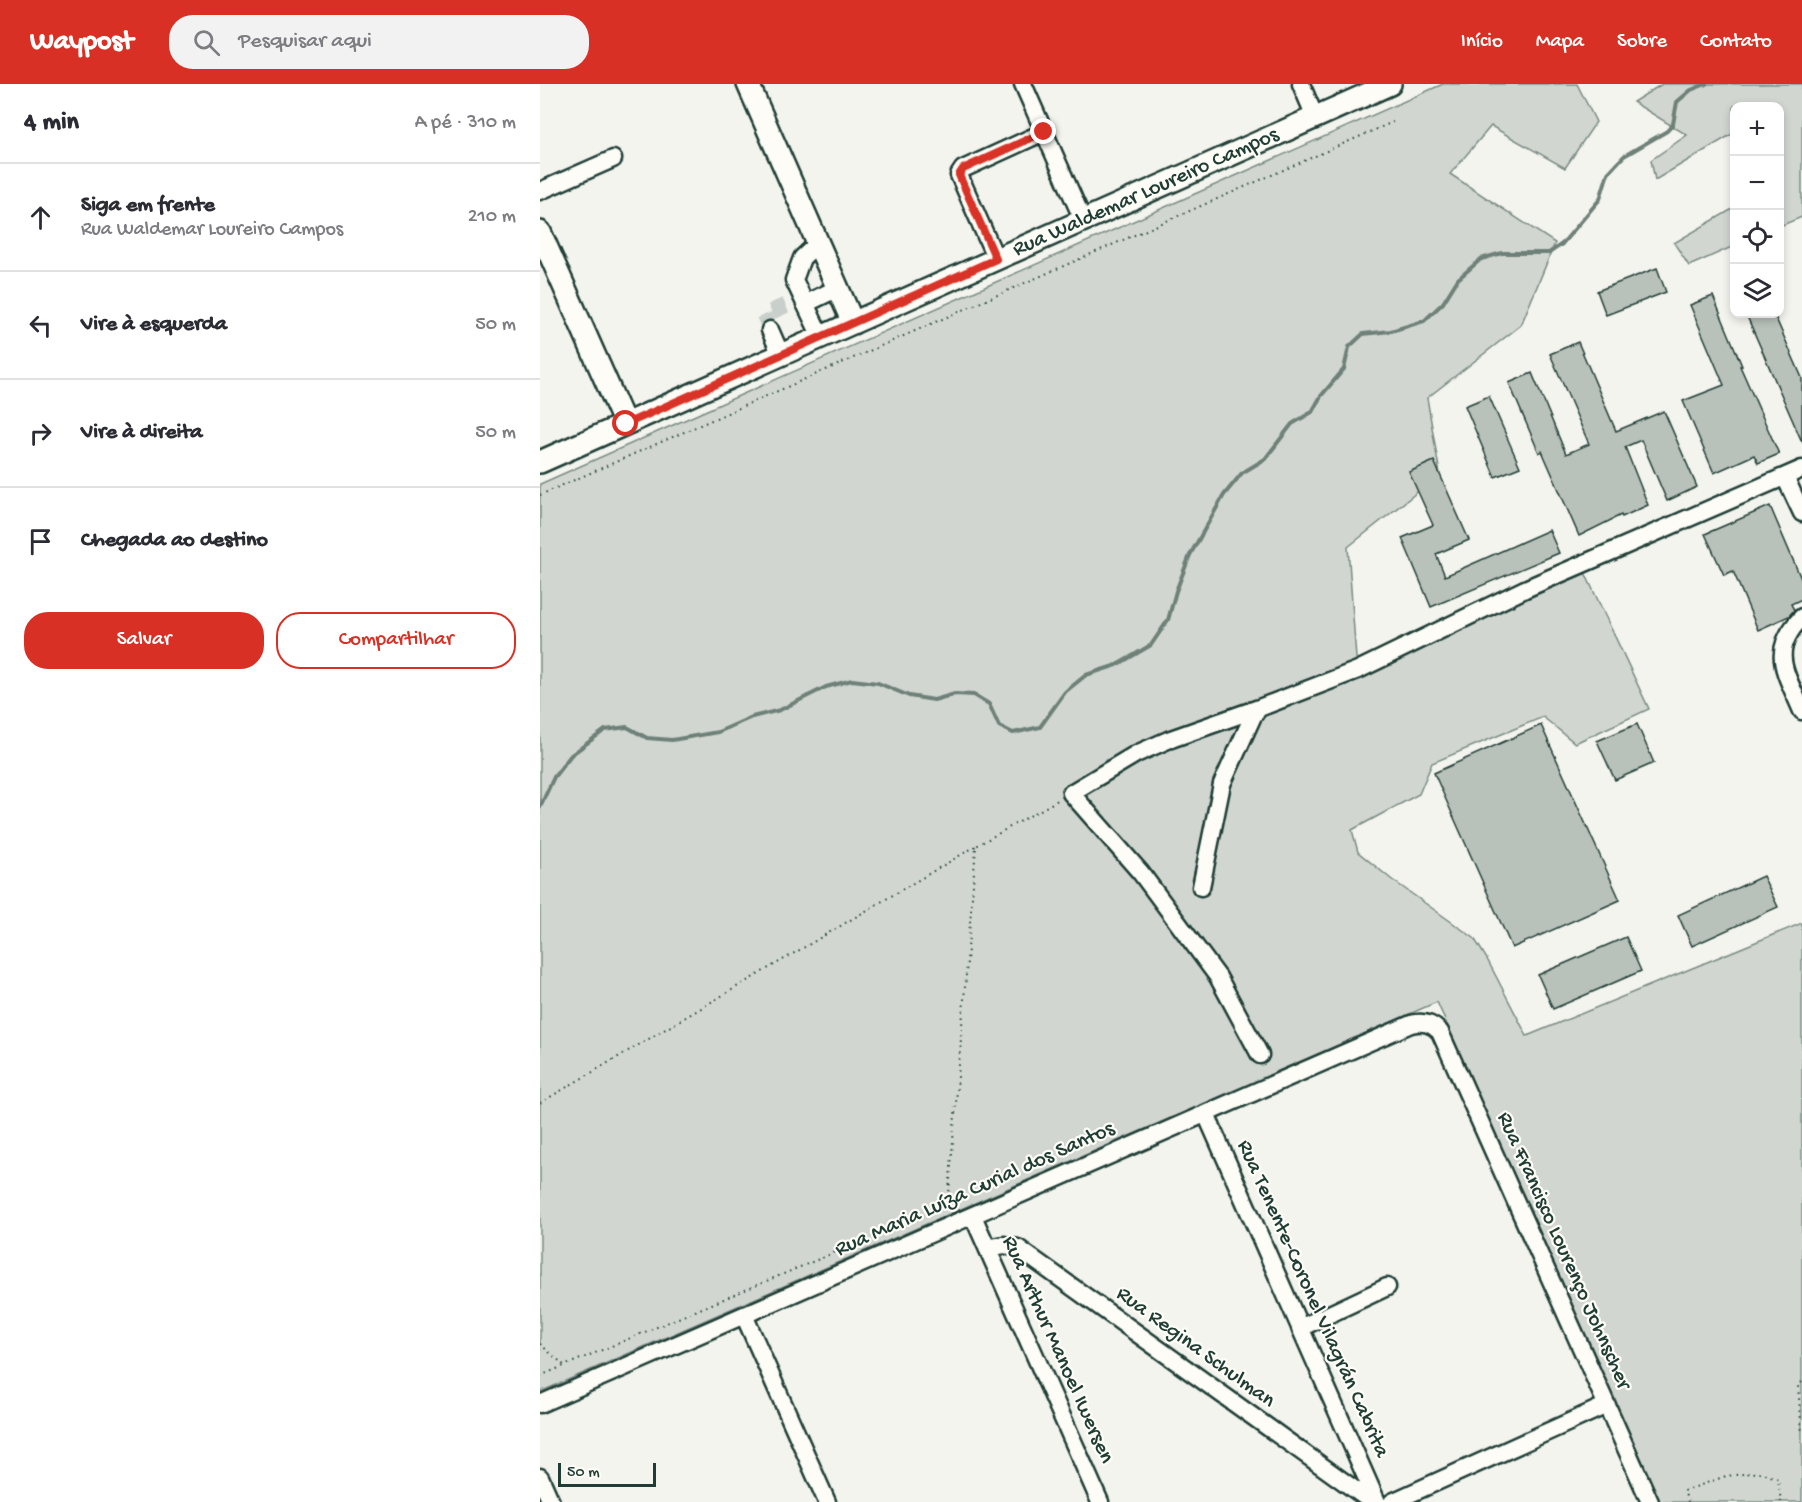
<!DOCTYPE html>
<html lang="pt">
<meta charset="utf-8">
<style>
body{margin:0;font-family:"Gochi Hand",sans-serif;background:#f2f2f3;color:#2b2b33}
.controls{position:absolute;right:18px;top:18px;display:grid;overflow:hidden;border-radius:12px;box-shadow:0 3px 9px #0003}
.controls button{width:54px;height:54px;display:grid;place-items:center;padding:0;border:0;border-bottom:2px solid #e1e1e2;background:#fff;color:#2b2b33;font:30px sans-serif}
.scale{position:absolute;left:18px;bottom:15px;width:98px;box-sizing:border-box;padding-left:6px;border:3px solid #1f3d34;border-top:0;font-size:16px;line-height:21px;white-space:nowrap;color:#1f3d34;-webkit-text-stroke:4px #fdfcf7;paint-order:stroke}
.stop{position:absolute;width:18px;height:18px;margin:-14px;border:4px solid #d93025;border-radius:50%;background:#fff}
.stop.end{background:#d93025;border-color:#fff;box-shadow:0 2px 6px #0008}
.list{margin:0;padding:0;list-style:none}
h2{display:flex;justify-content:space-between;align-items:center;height:78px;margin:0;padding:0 24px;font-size:26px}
h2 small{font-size:20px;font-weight:400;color:#7c7c81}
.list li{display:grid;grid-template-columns:39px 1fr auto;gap:18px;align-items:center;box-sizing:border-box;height:108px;padding:0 24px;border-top:2px solid #e1e1e2}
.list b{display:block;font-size:22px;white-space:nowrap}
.list p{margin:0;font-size:20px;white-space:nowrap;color:#7c7c81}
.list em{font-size:20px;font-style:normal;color:#7c7c81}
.actions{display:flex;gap:12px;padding:18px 24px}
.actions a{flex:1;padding:14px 0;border:2px solid #d93025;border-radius:24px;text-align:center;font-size:21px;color:#d93025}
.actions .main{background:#d93025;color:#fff}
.icon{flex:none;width:33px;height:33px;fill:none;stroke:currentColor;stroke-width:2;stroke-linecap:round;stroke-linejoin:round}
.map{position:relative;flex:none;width:1262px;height:1418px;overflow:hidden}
header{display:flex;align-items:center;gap:36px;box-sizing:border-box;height:84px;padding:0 30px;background:#d93025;color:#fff}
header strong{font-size:28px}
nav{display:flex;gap:33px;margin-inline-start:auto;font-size:21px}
.search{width:420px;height:54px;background:#f2f2f3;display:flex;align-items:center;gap:15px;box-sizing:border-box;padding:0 21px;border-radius:24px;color:#7c7c81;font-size:22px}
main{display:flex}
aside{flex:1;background:#fff}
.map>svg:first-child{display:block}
.green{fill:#d1d6d1;stroke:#788a82;stroke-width:1.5}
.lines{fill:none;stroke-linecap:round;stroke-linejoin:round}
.stream{stroke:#6e8179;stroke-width:4}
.building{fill:#b9c1bb;stroke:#1f3d34;stroke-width:1.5}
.minor-tunnel{stroke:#c9cfca;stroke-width:16;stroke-dasharray:16 8;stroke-linecap:butt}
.minor-casing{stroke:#1f3d34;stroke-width:21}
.major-casing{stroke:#1f3d34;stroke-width:26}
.path{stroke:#1f3d34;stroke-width:2;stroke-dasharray:1.5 4.5;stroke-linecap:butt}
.minor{stroke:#fdfcf7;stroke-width:16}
.major{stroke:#fdfcf7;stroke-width:21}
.route{stroke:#d93025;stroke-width:8}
.labels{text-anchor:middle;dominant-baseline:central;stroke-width:4.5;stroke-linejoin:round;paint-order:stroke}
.street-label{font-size:22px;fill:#1f3d34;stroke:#fdfcf7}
</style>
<header>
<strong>Waypost</strong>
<div class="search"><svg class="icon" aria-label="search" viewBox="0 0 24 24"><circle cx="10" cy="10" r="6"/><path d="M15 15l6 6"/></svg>Pesquisar aqui</div>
<nav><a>Início</a><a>Mapa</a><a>Sobre</a><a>Contato</a></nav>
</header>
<main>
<aside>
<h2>4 min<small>A pé · 310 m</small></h2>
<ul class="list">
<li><svg class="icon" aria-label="ahead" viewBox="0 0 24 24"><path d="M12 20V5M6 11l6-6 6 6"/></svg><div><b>Siga em frente</b><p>Rua Waldemar Loureiro Campos</p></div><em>210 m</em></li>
<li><svg class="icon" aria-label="left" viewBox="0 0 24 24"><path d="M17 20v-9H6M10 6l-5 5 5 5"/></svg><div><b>Vire à esquerda</b></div><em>50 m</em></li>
<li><svg class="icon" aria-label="right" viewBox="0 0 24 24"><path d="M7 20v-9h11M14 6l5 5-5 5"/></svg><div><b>Vire à direita</b></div><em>50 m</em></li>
<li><svg class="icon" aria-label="arrive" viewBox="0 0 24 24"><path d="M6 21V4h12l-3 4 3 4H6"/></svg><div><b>Chegada ao destino</b></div></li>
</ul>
<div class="actions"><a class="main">Salvar</a><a>Compartilhar</a></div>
</aside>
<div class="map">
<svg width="1262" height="1418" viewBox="0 0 1262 1418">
<rect width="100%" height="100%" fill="#f4f4ef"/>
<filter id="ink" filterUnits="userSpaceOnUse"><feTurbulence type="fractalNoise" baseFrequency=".0167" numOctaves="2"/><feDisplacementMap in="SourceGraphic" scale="12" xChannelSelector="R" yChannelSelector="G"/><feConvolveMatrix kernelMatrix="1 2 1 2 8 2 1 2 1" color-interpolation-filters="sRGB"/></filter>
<g filter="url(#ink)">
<!-- green -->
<path class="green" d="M903,0H1037L1056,38L1025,84L951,42L910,90L1015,159L981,241L887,314L900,390L808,463L816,574L825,579L1039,476L1109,625L1035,659L1003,633L892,679L879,710L812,746L818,768L851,795L934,854L947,875L987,952L1262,839V1418H1120L897,918L0,1308V400Z
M1122,0H1262V133L1240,142V22H1194V49L1115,96L1111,76L1147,51L1093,18Z
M1194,124V162L1149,182L1134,159Z"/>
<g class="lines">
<!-- stream -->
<path class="stream" d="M0,723L14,693L31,671L65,646L87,643L107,654L132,656L178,648L212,633L240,626L286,603L312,596L338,599L369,612L394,616L415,610L434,611L449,620L459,642L473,649L500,643L525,608L546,591L577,581L611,561L628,536L636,507L650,471L684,411L702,389L725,375L752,340L772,328L781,312L804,285L809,263L823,250L851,247L884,237L903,219L918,195L941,175L962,169H1009L1022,160L1060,115L1068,89L1084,72L1127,47L1133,40L1137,18L1151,6L1166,0"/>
</g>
<!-- building -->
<path class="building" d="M1117,184L1126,208L1066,231L1057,207Z
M1173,212L1202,282H1200L1239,370L1218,379L1214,371L1174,389L1143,317L1184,301L1150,221Z
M1206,230H1234L1262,294V358Z
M1038,258L1076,347L1124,327L1157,403L1127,417L1101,356L1085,363L1108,421L1082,433L1081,431L1039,452L1002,367L999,369L969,299L992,289L1026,370L1049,360L1010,270Z
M949,312L980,383L955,393L925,322Z
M894,377L929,456L896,470L905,492L1009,446L1019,469L891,523L862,454L893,441L869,388Z
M1230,422L1262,497V515L1251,520L1254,526L1249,532L1218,546L1193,487L1184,491L1165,450Z
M1097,640L1114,679L1075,696L1057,657Z
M1001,641L1080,816L972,864L894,689Z
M1223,792L1238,823L1152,862L1138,831Z
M1086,853L1101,887L1013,925L998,891Z"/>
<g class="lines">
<!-- minor-tunnel -->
<path class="minor-tunnel" d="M230,246L224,231L255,217"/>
<!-- minor casing -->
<g class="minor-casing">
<path id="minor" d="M483,0L543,136
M761,0L775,33
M0,107L73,75
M278,159L262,174L254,196L281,253
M456,175L419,91L423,85L504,48
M265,220L298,204
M230,246L241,271
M1245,393L1262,429
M1262,533C1228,568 1246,588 1262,627
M719,624L628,656L596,670L531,709L601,789L678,893L720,971
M661,803L682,700L713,632L719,624L818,586L985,505L1262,385
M666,1030L837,1418
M433,1132L560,1418
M447,1164L464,1161L478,1164L832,1418
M204,1231L287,1418
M760,1244L847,1203
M0,1320L871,940C883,937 892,939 900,948L1110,1418
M0,1393L11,1418
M852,1418L1067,1321"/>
</g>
<!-- major casing -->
<g class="major-casing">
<path id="major" d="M208,0L313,239
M0,148L85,340
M0,378L850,0"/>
</g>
<!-- path -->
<path class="path" d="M0,411L853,38
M0,1019L436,762
M0,1260L25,1282
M0,1292L408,1121L436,762L518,716
M1262,1298L1258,1302L1262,1350
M1148,1418L1144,1407L1186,1392L1221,1388L1238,1395L1241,1418"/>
<!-- minor -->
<use href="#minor" class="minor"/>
<!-- major -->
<use href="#major" class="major"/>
</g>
</g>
<g class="lines" filter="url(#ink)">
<!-- route -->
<path class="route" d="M86,340L456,175L419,91L423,85L504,48"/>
</g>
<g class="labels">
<!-- street labels -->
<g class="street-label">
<text transform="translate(606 109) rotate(-24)">Rua Waldemar Loureiro Campos</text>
<text transform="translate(435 1106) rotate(-24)">Rua Maria Luíza Curial dos Santos</text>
<text transform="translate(1023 1167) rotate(66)">Rua Francisco Lourenço Johnscher</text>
<text transform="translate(772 1215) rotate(66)">Rua Tenente-Coronel Vilagrán Cabrita</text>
<text transform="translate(655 1264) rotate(36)">Rua Regina Schulman</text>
<text transform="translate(517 1266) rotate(66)">Rua Arthur Manoel Iwersen</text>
</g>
</g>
</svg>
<div class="controls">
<button>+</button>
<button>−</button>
<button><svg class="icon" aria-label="locate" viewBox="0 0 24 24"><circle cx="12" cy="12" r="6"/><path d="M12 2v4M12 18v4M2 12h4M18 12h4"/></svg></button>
<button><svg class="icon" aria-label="layers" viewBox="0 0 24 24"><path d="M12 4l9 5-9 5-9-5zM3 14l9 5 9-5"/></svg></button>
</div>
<div class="scale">50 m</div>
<div class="stop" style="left:86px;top:340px"></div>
<div class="stop end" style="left:504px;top:48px"></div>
</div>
</main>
